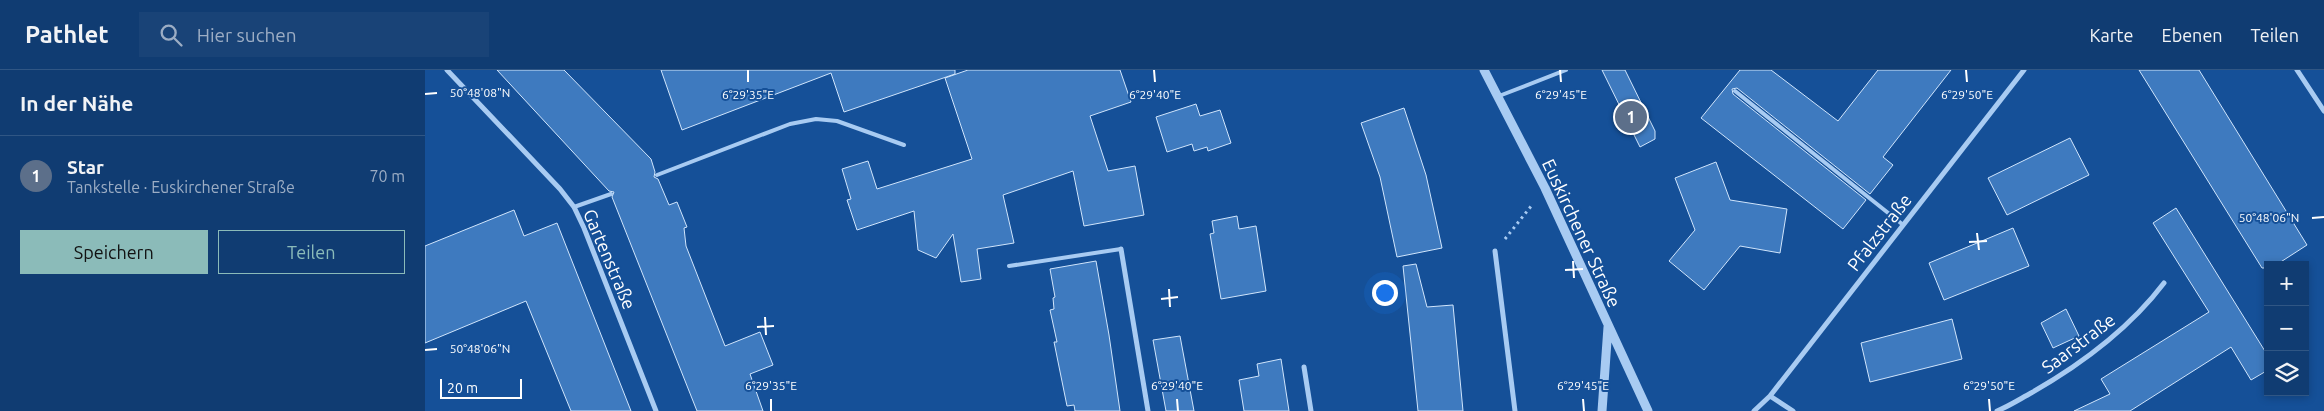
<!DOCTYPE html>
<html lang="de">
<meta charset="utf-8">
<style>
body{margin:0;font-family:Ubuntu,sans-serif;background:#194377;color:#f1f3f6}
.controls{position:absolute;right:15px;bottom:15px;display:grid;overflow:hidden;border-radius:0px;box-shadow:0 2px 8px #0003}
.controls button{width:45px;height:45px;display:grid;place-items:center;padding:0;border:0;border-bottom:1px solid #305684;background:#103c72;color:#f1f3f6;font:25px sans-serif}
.scale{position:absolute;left:15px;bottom:12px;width:82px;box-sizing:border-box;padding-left:5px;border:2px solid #fff;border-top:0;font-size:14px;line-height:18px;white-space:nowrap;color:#fff;-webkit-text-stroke:4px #155098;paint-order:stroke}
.you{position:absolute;left:959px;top:222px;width:18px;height:18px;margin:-12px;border:4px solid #fff;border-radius:50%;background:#1a73e8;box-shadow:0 0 0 8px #1a73e833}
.badge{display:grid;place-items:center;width:32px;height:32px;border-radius:50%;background:#8bbbb9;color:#fff;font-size:16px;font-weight:700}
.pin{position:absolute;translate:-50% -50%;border:2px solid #fff;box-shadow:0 1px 5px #0006}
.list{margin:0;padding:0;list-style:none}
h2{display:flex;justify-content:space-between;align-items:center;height:65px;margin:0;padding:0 20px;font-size:21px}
h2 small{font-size:16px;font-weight:400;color:#9cadc4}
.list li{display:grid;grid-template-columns:32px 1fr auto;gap:15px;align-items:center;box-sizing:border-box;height:80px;padding:0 20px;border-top:1px solid #305684}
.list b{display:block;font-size:19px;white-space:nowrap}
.list p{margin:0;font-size:16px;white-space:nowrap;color:#9cadc4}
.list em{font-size:16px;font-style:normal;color:#9cadc4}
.actions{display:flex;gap:10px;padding:15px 20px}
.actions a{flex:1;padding:11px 0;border:1px solid #8bbbb9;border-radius:0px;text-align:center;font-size:18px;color:#8bbbb9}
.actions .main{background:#8bbbb9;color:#111}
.icon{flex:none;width:28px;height:28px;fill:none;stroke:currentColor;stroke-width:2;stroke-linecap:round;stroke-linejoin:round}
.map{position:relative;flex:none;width:1899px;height:341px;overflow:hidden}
header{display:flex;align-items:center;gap:30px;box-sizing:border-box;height:70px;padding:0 25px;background:#103c72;border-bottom:1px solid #305684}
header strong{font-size:24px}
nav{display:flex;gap:28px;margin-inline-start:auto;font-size:18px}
.search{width:350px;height:45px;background:#194377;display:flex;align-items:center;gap:12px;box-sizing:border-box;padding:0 18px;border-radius:0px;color:#9cadc4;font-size:19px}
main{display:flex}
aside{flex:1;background:#103c72}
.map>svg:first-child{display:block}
.building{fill:#3e7abf;stroke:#d0e5fc}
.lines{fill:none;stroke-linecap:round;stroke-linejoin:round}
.path{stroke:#a8cbf2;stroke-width:3;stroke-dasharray:2.5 4;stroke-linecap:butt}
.service{stroke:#a8cbf2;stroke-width:4}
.minor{stroke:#a8cbf2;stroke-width:5}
.tertiary{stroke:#a8cbf2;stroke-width:9}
.ticks{fill:none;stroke:#fff;stroke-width:2}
.labels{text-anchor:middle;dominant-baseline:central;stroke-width:4;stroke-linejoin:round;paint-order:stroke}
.street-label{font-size:18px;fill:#fff;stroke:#155098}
.ticks-label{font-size:12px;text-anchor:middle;fill:#fff;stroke:#155098;stroke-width:4;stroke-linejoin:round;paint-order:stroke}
</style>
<header>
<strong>Pathlet</strong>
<div class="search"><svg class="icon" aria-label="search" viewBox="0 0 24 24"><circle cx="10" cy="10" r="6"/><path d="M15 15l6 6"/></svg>Hier suchen</div>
<nav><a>Karte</a><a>Ebenen</a><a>Teilen</a></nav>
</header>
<main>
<aside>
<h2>In der Nähe<small></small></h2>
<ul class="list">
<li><span class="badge" style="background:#5c6f8a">1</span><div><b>Star</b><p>Tankstelle · Euskirchener Straße</p></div><em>70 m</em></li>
</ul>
<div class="actions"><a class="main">Speichern</a><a>Teilen</a></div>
</aside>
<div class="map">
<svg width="1899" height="341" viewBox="0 0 1899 341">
<rect width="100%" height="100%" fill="#155098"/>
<!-- building -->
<path class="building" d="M72,0H139L226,89L230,102L229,107L233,109L244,135L252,132L262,157L259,158L261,176L300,276L335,262L348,295L325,304L338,341H272L187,127L189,122L184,121Z
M236,0H530V4L419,42L406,3L257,60Z
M543,0H695L706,32L665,46L683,101L710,96L719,145L659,156L648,101L578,125L589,173L552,179L556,209L536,212L528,164L511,188L493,180L489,141L432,160L422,130L426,129L417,99L443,91L452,119L547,89L520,8Z
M1177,0H1200L1230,61V69L1215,77Z
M1315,0H1346L1413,51L1453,0H1526L1458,87L1468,95L1445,124L1312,18L1307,19L1308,24L1441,130L1418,159L1276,48Z
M1714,0H1774L1882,175L1851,195H1843V198H1837Z
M771,34L775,46L795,40L806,73L783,81L782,77L769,81L767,74L742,82L731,47Z
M979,38L1001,105L1017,178L972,187L955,107L936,53Z
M1645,68L1664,105L1582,145L1563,108Z
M1291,92L1305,130L1362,139L1355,183L1315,176L1279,220L1244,191L1270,160L1250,108Z
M1751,138L1843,286V300L1826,310L1806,277L1705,341H1649L1685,324L1676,309L1784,242L1728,153Z
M89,140L99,166L132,153L206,341H146L101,231L0,273V176Z
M812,146L814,159L831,156L841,221L796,229L785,164L789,163L787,151Z
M1588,158L1604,196L1519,230L1504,193Z
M671,191L684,265L695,341H650L649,335L642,336L629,272H632L625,240L629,239L628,228L630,227L625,199Z
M991,194L1002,237L1028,235L1038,341H993L978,196Z
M1641,239L1654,266L1628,278L1616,253Z
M1527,249L1537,289L1445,312L1436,273Z
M755,266L769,341H741L728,270Z
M856,289L864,341H819L814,310L834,306L832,294Z"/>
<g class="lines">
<!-- path -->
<path class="path" d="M1080,169L1107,135"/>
<!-- service -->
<path class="service" d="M1310,21L1477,154
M1074,26L1141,0
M232,105L365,54L391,49L412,51L479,75
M149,137L186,124
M584,196L696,179"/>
<!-- minor -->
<path class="minor" d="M22,0L135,119L149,137L159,158L231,341
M1872,0L1899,41
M696,179L723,341
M1070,181L1090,341
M879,297L886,341
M1345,326L1368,341
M1329,341L1345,326L1599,0
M1572,341C1584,336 1595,329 1606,323C1657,294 1704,259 1739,213"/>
<!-- tertiary -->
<path class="tertiary" d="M1059,0L1120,118L1223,341
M1177,341L1183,257"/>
</g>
<!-- ticks -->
<path class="ticks" d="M323,0V12M729,0L730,12M1135,0L1136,12M1541,0L1542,12M0,24L12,23M1887,148L1899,147M1552,163L1554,180M1544,172L1562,171M1148,191L1149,208M1140,200L1158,199M744,219L745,237M736,229L753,227M340,247L341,265M332,257L349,256M0,280L12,279M346,329V341M752,329L753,341M1158,329L1159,341M1564,329L1565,341"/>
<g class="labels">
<!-- street labels -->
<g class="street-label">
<text transform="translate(1454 162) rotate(-52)">Pfalzstraße</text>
<text transform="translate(1157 163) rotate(65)">Euskirchener Straße</text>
<text transform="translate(185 189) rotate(67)">Gartenstraße</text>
<text transform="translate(1653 273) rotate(-37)">Saarstraße</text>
</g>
</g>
<g class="ticks-label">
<text x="55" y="27">50°48'08"N</text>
<text x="323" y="29">6°29'35"E</text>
<text x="730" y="29">6°29'40"E</text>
<text x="1136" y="29">6°29'45"E</text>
<text x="1542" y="29">6°29'50"E</text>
<text x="1844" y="152">50°48'06"N</text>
<text x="55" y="283">50°48'06"N</text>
<text x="346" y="320">6°29'35"E</text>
<text x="752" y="320">6°29'40"E</text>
<text x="1158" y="320">6°29'45"E</text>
<text x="1564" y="320">6°29'50"E</text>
</g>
</svg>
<div class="controls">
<button>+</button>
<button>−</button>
<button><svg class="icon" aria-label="layers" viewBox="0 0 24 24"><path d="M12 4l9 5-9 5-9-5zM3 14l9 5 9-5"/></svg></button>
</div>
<div class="scale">20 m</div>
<div class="you"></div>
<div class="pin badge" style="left:1206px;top:47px;background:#5c6f8a">1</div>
</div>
</main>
